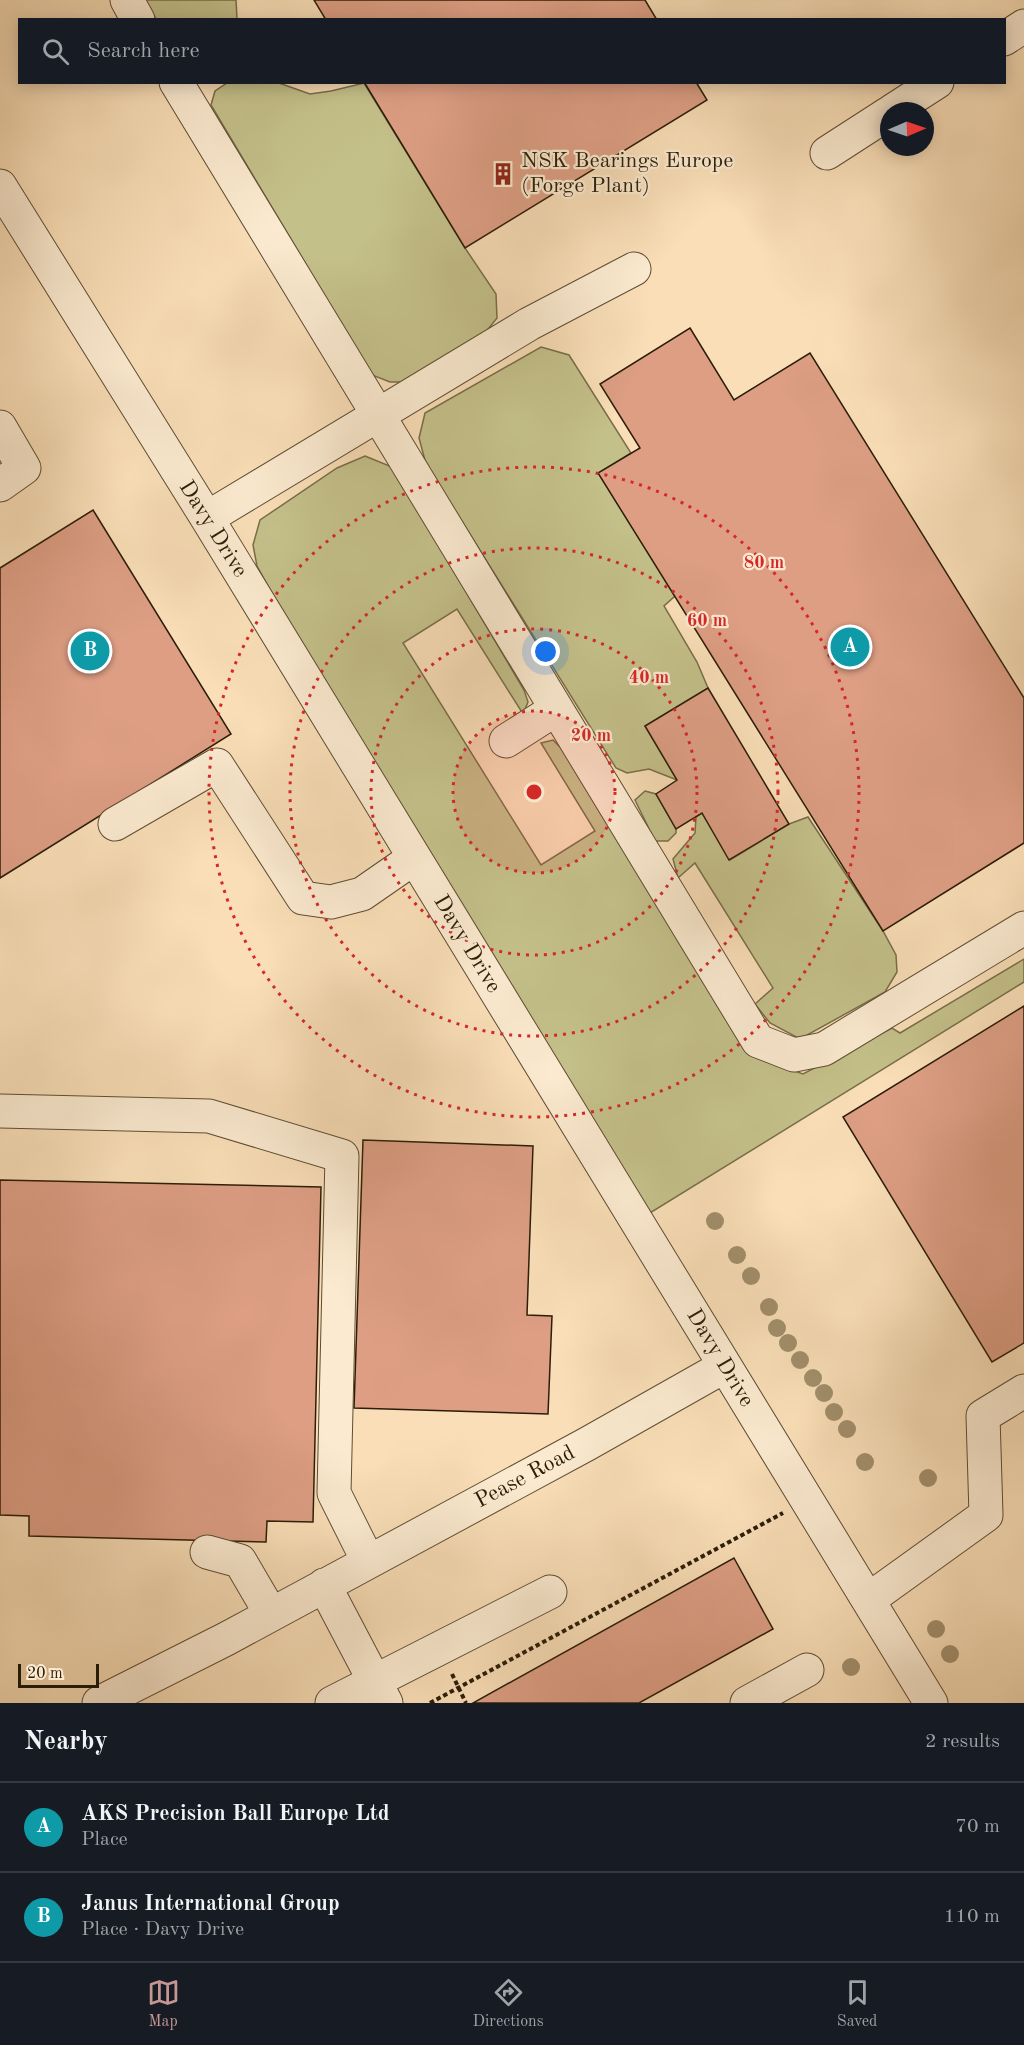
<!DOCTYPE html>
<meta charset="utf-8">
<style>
body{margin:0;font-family:"Old Standard TT",serif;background:#242831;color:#f1f3f6}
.compass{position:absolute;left:880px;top:102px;width:54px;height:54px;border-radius:50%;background:#171b24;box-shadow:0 3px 15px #0003;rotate:88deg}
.scale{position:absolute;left:18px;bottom:15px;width:81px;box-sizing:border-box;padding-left:6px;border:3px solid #2c1d08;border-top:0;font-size:16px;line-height:21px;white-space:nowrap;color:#2c1d08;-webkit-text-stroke:4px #fbead0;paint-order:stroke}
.you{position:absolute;left:546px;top:652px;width:21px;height:21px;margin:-15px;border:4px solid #fff;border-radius:50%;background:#1a73e8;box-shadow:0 0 0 9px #1a73e833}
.badge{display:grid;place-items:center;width:39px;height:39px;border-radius:50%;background:#c59692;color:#fff;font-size:20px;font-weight:700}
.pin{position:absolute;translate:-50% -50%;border:3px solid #fff;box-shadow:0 2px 6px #0006}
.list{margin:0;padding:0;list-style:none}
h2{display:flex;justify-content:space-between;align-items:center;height:78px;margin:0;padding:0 24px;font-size:26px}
h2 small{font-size:20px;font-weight:400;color:#9ea1a6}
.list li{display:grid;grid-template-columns:39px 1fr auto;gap:18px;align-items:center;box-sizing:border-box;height:90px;padding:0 24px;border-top:2px solid #363941}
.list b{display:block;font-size:22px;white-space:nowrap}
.list p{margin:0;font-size:20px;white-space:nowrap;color:#9ea1a6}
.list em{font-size:20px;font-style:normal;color:#9ea1a6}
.icon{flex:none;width:33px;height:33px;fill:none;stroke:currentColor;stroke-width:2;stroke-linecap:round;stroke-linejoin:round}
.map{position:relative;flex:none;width:1024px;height:1703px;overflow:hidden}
.search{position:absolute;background:#171b24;box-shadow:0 3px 15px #0003;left:18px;right:18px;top:18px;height:66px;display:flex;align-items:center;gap:15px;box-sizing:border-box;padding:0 21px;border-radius:0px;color:#9ea1a6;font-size:22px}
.sheet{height:258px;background:#171b24}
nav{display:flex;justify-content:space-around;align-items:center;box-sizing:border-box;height:84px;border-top:2px solid #363941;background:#171b24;font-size:16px;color:#9ea1a6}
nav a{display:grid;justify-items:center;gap:3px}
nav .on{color:#c59692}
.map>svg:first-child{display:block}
.green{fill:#c4c08a;stroke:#786e49;stroke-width:1.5}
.building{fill:#dd9e84;stroke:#2c1d08;stroke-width:1.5}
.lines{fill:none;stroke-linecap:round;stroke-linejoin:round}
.minor-casing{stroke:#5f4d34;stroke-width:35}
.path{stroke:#2c1d08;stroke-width:4;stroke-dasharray:4.5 3;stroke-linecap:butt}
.minor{stroke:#fbead0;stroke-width:33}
.tree{fill:#a28f6c}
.ring{fill:none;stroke:#d62828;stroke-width:3;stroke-dasharray:3 6}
.labels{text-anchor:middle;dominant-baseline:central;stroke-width:4.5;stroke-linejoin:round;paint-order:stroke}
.poi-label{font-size:22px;fill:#2c1d08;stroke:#fbead0;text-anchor:start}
.street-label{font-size:22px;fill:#2c1d08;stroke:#fbead0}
.centre{fill:#d62828;stroke:#fbead0;stroke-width:3}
.ring-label{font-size:18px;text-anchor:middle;font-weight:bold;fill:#d62828;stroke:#fbead0;stroke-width:4.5;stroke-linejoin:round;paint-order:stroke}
</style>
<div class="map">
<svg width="1024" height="1703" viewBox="0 0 1024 1703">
<rect width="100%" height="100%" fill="#f9deb7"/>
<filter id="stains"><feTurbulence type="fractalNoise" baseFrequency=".00333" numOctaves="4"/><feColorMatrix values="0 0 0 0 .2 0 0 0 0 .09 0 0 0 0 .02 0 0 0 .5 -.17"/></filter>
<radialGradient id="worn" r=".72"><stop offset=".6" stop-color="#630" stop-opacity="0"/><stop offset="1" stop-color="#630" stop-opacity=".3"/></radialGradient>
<!-- green -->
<path class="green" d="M144,0H236L237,19H156Z
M227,83H279L310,94L331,91L364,83L465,248L496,294L497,318L485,333L411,382H390L372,375L211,105L215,91Z
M541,347L569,355L631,453L599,473L675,596L664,606L697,662L708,688L645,726L677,780L649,769L627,773L616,768L426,464L419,438L425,413Z
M365,456L392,467L524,690L528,702L523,714L457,609L403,643L541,865L595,831L541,743L553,740L564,751L749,1055L803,1074L892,1028L900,1033L1024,959V982L650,1213L285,617L257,566L253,545L260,520L337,468Z
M645,791L656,794L676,829V833L668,841H655L635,800Z
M702,813L730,860L789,824L808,817L883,931L896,955L897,972L885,992L800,1039L770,1023L755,1004L773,988L695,863L678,878L673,859L695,833L696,817Z"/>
<!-- building -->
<path class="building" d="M314,0H645L657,20H326Z
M696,82L707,100L465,248L364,82Z
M690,328L734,400L810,353L1024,698V843L883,931L598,473L640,448L600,384Z
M93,510L231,734L0,878V568Z
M708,688L789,824L729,860L702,813L676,829L656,794L677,780L645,726Z
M1024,1006V1343L992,1362L843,1117Z
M363,1140L533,1146L527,1315L552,1316L548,1414L354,1408Z
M0,1180L321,1187L313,1522L267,1521L266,1542L29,1536V1516L0,1515Z
M734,1558L773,1629L639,1703H473Z"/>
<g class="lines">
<!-- minor casing -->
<g class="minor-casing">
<path id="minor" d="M127,0L138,20
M1004,39L1024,26
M176,82L758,1041L794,1055L824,1049L1024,928
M892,111L937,82
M827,153L889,113
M0,186L207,518L931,1703
M0,427L24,468L0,485
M207,518L529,324L634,269
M506,741L556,709
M115,824L217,765L303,898L331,902L362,894L414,858
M0,1111L209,1116L342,1156L334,1493L368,1561
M207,1552L240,1561L271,1614
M324,1585L386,1703
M868,1600L986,1515L983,1416L1024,1391
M99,1703L226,1639L587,1444L725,1366
M332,1703L550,1592
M747,1703L807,1670"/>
</g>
<!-- path -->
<path class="path" d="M452,1674L466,1703
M430,1703L783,1513"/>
<!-- minor -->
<use href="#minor" class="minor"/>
</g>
<!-- trees -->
<g class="tree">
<circle cx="715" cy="1221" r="9"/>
<circle cx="737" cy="1255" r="9"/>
<circle cx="751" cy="1276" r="9"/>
<circle cx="769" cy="1307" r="9"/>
<circle cx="777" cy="1328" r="9"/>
<circle cx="788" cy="1343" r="9"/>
<circle cx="800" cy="1360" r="9"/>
<circle cx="813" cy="1378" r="9"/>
<circle cx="824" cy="1393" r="9"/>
<circle cx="834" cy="1412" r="9"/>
<circle cx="847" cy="1429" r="9"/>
<circle cx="865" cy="1462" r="9"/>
<circle cx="928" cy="1478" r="9"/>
<circle cx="936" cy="1629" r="9"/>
<circle cx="950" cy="1654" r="9"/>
<circle cx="851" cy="1667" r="9"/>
</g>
<!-- distance rings -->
<circle cx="534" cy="792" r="81" fill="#d62828" fill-opacity=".12"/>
<g class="ring">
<circle cx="534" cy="792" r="81"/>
<circle cx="534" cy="792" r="163"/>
<circle cx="534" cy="792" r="244"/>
<circle cx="534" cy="792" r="325"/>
</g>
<!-- icons -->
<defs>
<g id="building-bare" transform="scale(1.8)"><path d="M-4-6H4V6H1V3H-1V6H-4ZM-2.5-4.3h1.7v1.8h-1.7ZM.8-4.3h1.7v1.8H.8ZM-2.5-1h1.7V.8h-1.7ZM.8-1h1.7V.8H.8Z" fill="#8f2418" stroke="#fbead0" stroke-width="2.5" paint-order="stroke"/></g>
</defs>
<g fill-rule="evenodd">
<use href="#building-bare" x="503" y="174"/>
</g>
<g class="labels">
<!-- poi labels -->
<g class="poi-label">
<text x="521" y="161">NSK Bearings Europe<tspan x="521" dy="25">(Forge Plant)</tspan></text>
</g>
<!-- street labels -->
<g class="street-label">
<text transform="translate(213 529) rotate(58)">Davy Drive</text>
<text transform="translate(467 944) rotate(59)">Davy Drive</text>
<text transform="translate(720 1358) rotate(59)">Davy Drive</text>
<text transform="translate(525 1477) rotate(-28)">Pease Road</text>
</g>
</g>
<circle cx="534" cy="792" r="9" class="centre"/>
<g class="ring-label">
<text x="764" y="568">80 m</text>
<text x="707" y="626">60 m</text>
<text x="649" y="683">40 m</text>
<text x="591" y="741">20 m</text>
</g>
<rect width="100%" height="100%" filter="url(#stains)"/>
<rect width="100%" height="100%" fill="url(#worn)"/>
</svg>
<svg class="compass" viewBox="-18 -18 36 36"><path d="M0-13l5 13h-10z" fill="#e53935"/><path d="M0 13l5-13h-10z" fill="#9ea1a6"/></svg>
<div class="scale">20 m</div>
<div class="you"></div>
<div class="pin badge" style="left:850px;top:647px;background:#0f9aa8">A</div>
<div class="pin badge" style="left:90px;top:651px;background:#0f9aa8">B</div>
<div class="search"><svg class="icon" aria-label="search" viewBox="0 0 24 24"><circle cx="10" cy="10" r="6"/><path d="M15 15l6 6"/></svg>Search here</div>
</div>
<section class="sheet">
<h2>Nearby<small>2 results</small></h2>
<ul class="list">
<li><span class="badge" style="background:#0f9aa8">A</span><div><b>AKS Precision Ball Europe Ltd</b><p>Place</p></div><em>70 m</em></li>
<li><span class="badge" style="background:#0f9aa8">B</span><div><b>Janus International Group</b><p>Place · Davy Drive</p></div><em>110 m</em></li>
</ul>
</section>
<nav>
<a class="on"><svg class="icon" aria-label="map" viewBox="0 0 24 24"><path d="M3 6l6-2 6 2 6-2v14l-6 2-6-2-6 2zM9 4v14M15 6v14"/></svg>Map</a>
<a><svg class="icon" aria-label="directions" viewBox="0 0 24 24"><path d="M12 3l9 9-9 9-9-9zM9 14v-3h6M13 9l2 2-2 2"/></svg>Directions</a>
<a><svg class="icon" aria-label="saved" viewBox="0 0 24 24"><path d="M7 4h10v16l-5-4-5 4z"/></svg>Saved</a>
</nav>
